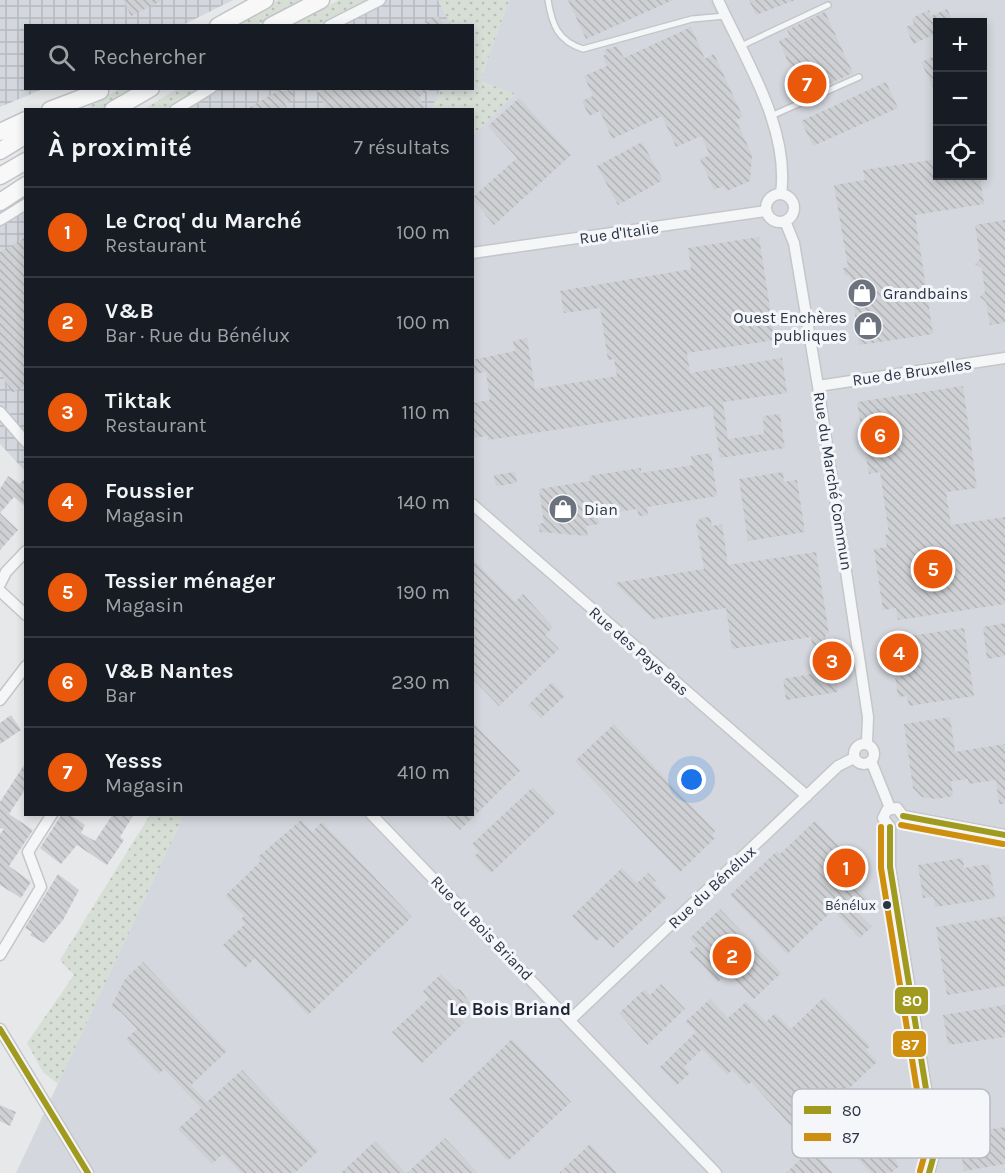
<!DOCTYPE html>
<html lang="fr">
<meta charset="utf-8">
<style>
body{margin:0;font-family:Karla,sans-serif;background:#20242c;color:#f1f3f6}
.controls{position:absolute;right:18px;top:18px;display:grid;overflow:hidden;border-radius:0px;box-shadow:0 3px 9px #0003}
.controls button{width:54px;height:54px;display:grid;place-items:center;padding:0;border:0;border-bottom:2px solid #363941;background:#171b24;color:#f1f3f6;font:30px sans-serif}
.you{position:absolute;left:692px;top:780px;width:21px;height:21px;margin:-15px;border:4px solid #fff;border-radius:50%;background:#1a73e8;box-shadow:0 0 0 9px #1a73e833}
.badge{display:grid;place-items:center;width:39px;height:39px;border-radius:50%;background:#ea580c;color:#fff;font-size:20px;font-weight:700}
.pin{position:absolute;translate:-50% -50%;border:3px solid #fff;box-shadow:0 2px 6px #0006}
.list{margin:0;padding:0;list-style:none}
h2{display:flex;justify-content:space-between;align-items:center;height:78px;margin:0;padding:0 24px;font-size:26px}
h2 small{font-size:20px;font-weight:400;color:#9ea1a6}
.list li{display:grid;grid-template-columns:39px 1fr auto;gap:18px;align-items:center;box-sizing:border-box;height:90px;padding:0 24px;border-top:2px solid #363941}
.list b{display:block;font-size:22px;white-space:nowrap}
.list p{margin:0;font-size:20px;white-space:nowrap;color:#9ea1a6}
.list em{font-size:20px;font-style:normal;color:#9ea1a6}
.icon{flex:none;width:33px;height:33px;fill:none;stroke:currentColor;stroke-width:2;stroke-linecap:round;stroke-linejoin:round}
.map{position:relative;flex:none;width:1005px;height:1173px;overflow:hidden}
.search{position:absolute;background:#171b24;box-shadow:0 3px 9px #0003;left:24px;top:24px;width:450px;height:66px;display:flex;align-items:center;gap:15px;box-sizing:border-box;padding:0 21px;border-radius:0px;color:#9ea1a6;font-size:22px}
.panel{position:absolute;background:#171b24;box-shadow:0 3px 9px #0003;left:24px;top:108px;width:450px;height:708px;border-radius:0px}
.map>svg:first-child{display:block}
.built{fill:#d4d7dd;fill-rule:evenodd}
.industrial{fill:url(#industrial-grid)}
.grass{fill:url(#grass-dots)}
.building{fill:url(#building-back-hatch)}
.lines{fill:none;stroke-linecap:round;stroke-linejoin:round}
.lane-casing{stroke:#c4c6c8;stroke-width:8}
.street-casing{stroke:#c4c6c8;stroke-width:13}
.primary-casing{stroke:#c2c5c8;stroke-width:19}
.lane{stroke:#f5f6f7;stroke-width:5}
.street{stroke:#f5f6f7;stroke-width:10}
.primary{stroke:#f8f8f8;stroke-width:16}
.bus-1-casing{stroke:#f4f6f9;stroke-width:10}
.bus-2-casing{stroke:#f4f6f9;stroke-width:10}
.bus-1{stroke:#a09a1f;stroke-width:6}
.bus-2{stroke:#ce8f0e;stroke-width:6}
.bus-dot{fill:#2b3445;stroke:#f4f6f9;stroke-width:2}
.labels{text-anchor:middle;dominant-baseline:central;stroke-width:6;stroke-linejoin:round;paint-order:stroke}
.bus-label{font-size:14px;fill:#2b3445;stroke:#f4f6f9;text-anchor:end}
.street-label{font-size:16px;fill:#2b3445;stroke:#f4f6f9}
.poi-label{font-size:16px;fill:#2b3445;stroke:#f4f6f9;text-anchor:start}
.neighbourhood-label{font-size:18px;font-weight:bold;fill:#1d2536;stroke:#f4f6f9}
.key{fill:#f4f6f9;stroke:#b8bcc3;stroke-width:1.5}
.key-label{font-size:16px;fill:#2b3445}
.line-badge{stroke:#f4f6f9;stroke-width:2}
.badge-label{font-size:16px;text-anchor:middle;font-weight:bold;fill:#fff}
</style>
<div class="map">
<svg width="1005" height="1173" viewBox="0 0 1005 1173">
<defs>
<pattern id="industrial-grid" width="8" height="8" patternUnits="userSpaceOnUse" patternTransform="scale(1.5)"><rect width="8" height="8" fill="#d4d7dd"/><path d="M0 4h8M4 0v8" fill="none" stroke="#b6b9bf"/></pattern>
<pattern id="grass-dots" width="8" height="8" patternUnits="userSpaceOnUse" patternTransform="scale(1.5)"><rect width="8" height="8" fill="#d6ded6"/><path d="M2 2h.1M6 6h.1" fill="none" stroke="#b8bfb9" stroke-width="1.8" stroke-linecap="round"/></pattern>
<pattern id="building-back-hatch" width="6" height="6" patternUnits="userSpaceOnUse" patternTransform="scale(1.5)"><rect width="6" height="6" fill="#ced0d3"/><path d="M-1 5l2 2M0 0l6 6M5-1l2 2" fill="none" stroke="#b1b3b6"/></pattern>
</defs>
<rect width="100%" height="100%" fill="#e6e8ea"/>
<!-- built -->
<path class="built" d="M509,0H1005V1173H16L184,815L472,814V136L515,94L480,81ZM938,22H982V176H938Z"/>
<!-- industrial -->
<path class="industrial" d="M0,0H233L183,25L26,26V88L43,89L0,107Z
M366,0H438L451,25L318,26Z
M204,89H440L432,109L168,110Z
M25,195V471L0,444V211Z"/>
<!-- grass -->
<path class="grass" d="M278,0H307L256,25L231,26Z
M339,0H366L318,25L289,26Z
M438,0H509L480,81L516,94L473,136L472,110L432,109L440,89L472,88V26L451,25Z
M119,89H141L105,109L83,110Z
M177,89H204L168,109L143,110Z
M150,815H184L58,1084L43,1072L27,1043L74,975L60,960Z"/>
<!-- building -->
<path class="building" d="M123,0H163L131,16Z
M568,0H673L586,39Z
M749,0H795L756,15Z
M947,9L953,22H938V33L913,44L906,27L914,24L912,18L929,10L931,16Z
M825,12L853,73L809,93L806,85L799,88L779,41L790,36L787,30Z
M438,15L444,26H420Z
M691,27L705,59L714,54L743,117L736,120L752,155L750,181L727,191L724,186L714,190L700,159L710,155L701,136L676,147L662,116L612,139L600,111L589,116L582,101L593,96L584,76L607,66L603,56L606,54L604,50L617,46L624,58Z
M938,55V98L921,62Z
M886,82L898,108L813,146L801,121Z
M283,88H290L295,98L285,104L288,110H245Z
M315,88H433L419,97L426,110H327Z
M519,98L571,155L494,225L472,198L517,158L488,126Z
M642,142L663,180L618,205L597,166Z
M938,159V176H980L984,204L915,215L933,334L859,345L850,276H845L843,268L848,267L834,185L865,180L863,170Z
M1005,220V323L990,325L986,302L980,297L985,292L982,269L975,264L980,259L975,225Z
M26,237V385L12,393L0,372V252Z
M759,237L775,340L687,353L690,373L782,358L787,393L723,402L728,439L764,434L763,416L780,414L785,448L720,458L712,406L488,440L487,436L472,438V403L490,400L486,372L472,374V360L515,351L513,341L527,338L535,389L617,376L614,359L608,360L600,308L564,313L560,291L691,269L688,248Z
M963,386L977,488L946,492L951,525L1005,517V604L898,620L896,608L883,610L874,549L887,547L885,535L889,534L880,472L869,474L857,402Z
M711,453L717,496L647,507L648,515L639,516L637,509L597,515L599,524L586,526L588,536L540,532L538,524L544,523L539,489L590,481L589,476L641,468V473L693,465L691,456Z
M515,472L517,483L496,486L494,475Z
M783,472L784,482L797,480L805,532L748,541L739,479Z
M8,476L20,484L26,477V507L14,497L0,513V489Z
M0,513L18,530L0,550Z
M710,517L712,526L722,524L728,565L816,552L829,634H825L831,671H835L838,692L786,700L783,679L811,674L810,671L816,670L811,637L732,649L726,608L653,619L614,583L704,569L696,524L701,518Z
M472,558L515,602L523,594L553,627L545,635L559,649L499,706L472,678Z
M1005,623V656L987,659L983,627Z
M964,628L974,696L909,706L907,696L898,697L891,648L897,647L896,638Z
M552,682L565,696L541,718L528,705Z
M11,715L21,730L0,744V723Z
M950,717L955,752L1005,744V804H999L996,780L969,784L968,779L951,781L953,796L936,799L922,797L913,788L904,724Z
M472,722L520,771L460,830L445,814H472Z
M614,724L715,831L712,836L715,838L680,872L575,761Z
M26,762V788L9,814L33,830L9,866L31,882L21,898L0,885V834L4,829L0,828V802Z
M533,787L556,812L491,873L474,856L479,852L472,844Z
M62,814L72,816L85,825L81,833L95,841L113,814H134L120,837L124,840L107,865L77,845L61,864L40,848Z
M301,820L312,832L322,822L412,917L308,1015L255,958L245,968L223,945L245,924L241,919L244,916L225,896L261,861L258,857Z
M815,821L866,876L856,886L870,901L858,913L872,927L859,938L833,910L787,954L730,895L777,851L780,854Z
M963,858L964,868L989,864L995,898L935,907L933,897L923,898L918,865Z
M622,868L637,883L648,873L656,881L653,883L667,897L613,948L602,936L596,941L572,916Z
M58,874L79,890L63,920L44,943L30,935L32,932L25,928Z
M720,909L781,973L754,999L728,972L718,982L690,952L697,946L690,938Z
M1005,916V986L947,995L936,927Z
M143,962L227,1051L191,1085L207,1102L242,1070L318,1151L295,1173H241L223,1154L212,1164L178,1129L201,1108L164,1069L159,1074L126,1039L137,1029L121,1012L111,1007L125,979Z
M441,974L456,989L461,990L471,1005L458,1017L464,1023L422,1063L392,1032L429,998L423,991Z
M661,984L685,1009L647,1045L619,1013L645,989L650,995Z
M824,997L870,1046L866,1050L877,1062L810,1125L813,1129L803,1139L751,1082L747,1086L732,1070L727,1075L702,1049L684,1067L690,1073L677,1085L660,1067L696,1032L685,1022L710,999L728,1018L746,1002L766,1022L775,1013L791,1029Z
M1005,1005V1037L948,1045L943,1015Z
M512,1039L571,1102L508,1161L449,1099Z
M867,1097L873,1103L877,1100L883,1106L879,1110L909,1141L896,1154V1161L899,1166L891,1173H871L831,1131Z
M0,1105L16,1112L10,1126L0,1121Z
M1005,1127V1164L964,1171L959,1141L969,1139L968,1133Z
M445,1138L478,1173H407Z
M375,1141L406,1173H341Z
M590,1144L617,1173H559Z
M811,1149L833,1173H786Z"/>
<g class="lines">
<!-- lane casing -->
<g class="lane-casing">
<path id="lane" d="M548,0C552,25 558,41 583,49L692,19L725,16
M741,46L828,5
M771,116L859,77"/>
</g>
<!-- street casing -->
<g class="street-casing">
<path id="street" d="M718,0C745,59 790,128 781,194
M329,26L380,0
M175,110L211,88
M766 208a14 14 0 1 1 28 0a14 14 0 1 1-28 0Z
M0,220L26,204
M785,221L794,243L818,386L868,717L867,743
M472,253L766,211
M818,386L1005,358
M0,412L26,442
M472,504L807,796
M0,584L6,572L26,551
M0,591L26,615
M0,700L26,666
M854 754a10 10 0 1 1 20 0a10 10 0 1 1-20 0Z
M871,761L890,808
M371,814L716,1173
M903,816L1005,835
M890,827V867L933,1132L935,1151L929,1173
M890,827L883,818L887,810L897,808L903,816
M0,955L41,887L28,852L52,814
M571,1019L838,766L854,758
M0,1029L88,1173"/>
</g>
<!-- primary casing -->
<g class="primary-casing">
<path id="primary" d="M218,26L265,0
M271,26L321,0
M50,110L100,91
M113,110L151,88
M0,132L26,120
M0,151L26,135
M0,176L26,161
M0,202L26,185"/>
</g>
<!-- lane -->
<use href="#lane" class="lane"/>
<!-- street -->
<use href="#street" class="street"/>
<!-- primary -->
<use href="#primary" class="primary"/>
<!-- bus-1 casing -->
<g class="bus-1-casing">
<path id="bus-1" d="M903,816L1005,835
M890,827V867L933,1132L935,1151L929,1173
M0,1029L88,1173"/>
</g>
<!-- bus-2 casing -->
<g class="bus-2-casing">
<path id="bus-2" d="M901,825L1003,844
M881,827V868L924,1133L926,1150L920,1171"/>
</g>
<!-- bus-1 -->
<use href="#bus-1" class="bus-1"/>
<!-- bus-2 -->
<use href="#bus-2" class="bus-2"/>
</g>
<!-- icons -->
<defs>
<g id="shop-disc" transform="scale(1.5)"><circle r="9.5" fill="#6c737f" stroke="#f4f6f9"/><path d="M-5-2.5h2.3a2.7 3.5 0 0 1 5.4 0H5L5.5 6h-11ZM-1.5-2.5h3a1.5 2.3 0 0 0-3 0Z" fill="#fff"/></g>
</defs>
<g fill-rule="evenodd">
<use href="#shop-disc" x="862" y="293"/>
<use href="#shop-disc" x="868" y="326"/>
<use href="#shop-disc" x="563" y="509"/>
</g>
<!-- markers -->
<circle class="bus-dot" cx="887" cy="905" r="5"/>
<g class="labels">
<!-- bus labels -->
<g class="bus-label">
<text x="876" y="905">Bénélux</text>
</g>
<!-- street labels -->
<g class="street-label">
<text transform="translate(619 233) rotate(-8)">Rue d'Italie</text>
<text transform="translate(912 372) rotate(-8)">Rue de Bruxelles</text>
<text transform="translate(833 481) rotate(81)">Rue du Marché Commun</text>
<text transform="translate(639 651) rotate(41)">Rue des Pays Bas</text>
<text transform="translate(712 887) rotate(-43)">Rue du Bénélux</text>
<text transform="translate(482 928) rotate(46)">Rue du Bois Briand</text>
</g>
<!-- poi labels -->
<g class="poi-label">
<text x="883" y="293">Grandbains</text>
<text x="847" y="317" text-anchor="end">Ouest Enchères<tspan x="847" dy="18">publiques</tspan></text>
<text x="584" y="509">Dian</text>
</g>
<!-- neighbourhood labels -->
<g class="neighbourhood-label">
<text x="510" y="1009">Le Bois Briand</text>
</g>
</g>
<!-- legend -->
<rect x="792" y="1089" width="198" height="69" rx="9" class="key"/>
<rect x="804" y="1106" width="27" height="8" fill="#a09a1f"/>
<rect x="804" y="1133" width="27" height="8" fill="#ce8f0e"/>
<g class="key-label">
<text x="842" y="1116">80</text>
<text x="842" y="1143">87</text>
</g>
<g class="line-badge">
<rect x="894" y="986" width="35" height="29" rx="6" fill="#a09a1f"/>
<rect x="892" y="1030" width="35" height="28" rx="6" fill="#ce8f0e"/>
</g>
<g class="badge-label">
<text x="912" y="1006">80</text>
<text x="910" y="1050">87</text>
</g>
</svg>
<div class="controls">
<button>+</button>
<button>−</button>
<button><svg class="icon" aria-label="locate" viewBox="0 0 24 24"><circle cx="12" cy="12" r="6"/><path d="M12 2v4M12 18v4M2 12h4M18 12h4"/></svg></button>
</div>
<div class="you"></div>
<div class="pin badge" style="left:846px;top:868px">1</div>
<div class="pin badge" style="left:732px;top:956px">2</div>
<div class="pin badge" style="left:832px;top:661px">3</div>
<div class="pin badge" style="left:899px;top:653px">4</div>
<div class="pin badge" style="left:933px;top:569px">5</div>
<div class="pin badge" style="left:880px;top:435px">6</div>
<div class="pin badge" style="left:807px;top:84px">7</div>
<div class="search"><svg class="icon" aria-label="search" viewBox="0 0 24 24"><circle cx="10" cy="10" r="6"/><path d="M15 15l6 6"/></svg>Rechercher</div>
<section class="panel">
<h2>À proximité<small>7 résultats</small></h2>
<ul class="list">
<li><span class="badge">1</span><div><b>Le Croq' du Marché</b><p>Restaurant</p></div><em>100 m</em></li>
<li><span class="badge">2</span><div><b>V&amp;B</b><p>Bar · Rue du Bénélux</p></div><em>100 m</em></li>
<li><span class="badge">3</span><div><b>Tiktak</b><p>Restaurant</p></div><em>110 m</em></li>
<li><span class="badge">4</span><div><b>Foussier</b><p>Magasin</p></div><em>140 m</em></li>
<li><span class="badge">5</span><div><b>Tessier ménager</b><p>Magasin</p></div><em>190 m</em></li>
<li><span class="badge">6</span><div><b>V&amp;B Nantes</b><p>Bar</p></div><em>230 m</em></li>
<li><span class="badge">7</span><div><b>Yesss</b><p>Magasin</p></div><em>410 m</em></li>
</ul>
</section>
</div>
